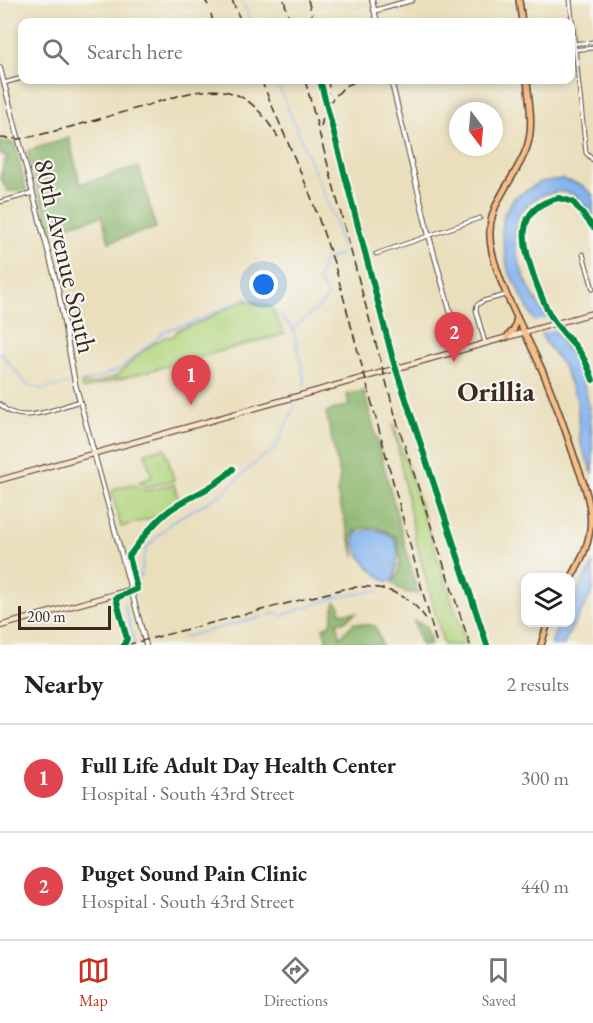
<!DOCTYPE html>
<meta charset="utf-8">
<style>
body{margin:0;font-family:"EB Garamond",serif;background:#f2f2f2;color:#202124}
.controls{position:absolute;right:18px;bottom:18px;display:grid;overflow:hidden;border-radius:12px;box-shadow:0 3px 9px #0003}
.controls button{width:54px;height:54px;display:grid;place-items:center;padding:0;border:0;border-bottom:2px solid #e0e0e0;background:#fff;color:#202124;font:30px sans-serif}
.compass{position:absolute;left:449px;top:102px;width:54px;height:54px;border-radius:50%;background:#fff;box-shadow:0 3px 9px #0003;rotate:164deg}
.scale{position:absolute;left:18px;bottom:15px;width:93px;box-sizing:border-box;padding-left:6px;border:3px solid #3b2a1e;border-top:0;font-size:16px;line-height:21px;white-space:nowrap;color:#3b2a1e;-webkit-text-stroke:4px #f6f6f2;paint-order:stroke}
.you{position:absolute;left:264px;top:285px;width:21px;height:21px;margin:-15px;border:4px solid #fff;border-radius:50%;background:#1a73e8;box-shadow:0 0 0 9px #1a73e833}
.badge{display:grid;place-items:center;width:39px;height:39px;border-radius:50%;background:#c8321e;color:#fff;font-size:20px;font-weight:700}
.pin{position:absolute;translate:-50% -50px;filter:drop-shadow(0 2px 3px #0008)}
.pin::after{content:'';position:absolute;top:32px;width:21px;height:18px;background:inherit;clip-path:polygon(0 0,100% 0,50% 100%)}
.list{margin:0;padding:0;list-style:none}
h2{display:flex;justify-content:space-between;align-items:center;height:78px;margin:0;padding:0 24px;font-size:26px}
h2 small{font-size:20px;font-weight:400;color:#757577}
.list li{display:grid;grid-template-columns:39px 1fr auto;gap:18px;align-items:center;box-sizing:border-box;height:108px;padding:0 24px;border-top:2px solid #e0e0e0}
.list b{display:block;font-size:22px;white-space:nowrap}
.list p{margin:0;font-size:20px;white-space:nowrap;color:#757577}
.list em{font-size:20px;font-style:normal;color:#757577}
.icon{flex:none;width:33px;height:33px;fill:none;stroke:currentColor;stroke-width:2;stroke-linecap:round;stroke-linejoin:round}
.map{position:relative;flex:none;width:593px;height:645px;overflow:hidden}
.search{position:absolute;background:#fff;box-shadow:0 3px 9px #0003;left:18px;right:18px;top:18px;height:66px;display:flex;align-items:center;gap:15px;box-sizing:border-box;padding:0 21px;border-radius:12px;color:#757577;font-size:22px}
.sheet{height:294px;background:#fff}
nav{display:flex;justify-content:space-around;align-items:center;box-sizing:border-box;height:84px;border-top:2px solid #e0e0e0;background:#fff;font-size:16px;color:#757577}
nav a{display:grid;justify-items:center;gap:3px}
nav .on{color:#c8321e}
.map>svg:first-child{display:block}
.green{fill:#b2d67f;stroke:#76804e;stroke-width:1.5}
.forest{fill:#8db76e;stroke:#647046;stroke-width:1.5}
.water{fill:#84b3ef;stroke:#606e86;stroke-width:1.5}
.pier{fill:#eadfbc}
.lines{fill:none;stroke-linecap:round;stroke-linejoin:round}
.stream{stroke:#84b3ef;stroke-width:1.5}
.minor-casing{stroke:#554536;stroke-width:5}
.tertiary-casing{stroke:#554536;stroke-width:6}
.secondary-casing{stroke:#554536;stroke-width:7}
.primary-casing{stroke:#554536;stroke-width:8}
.minor{stroke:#fff;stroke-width:3}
.tertiary{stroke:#fff;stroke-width:4}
.secondary{stroke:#fce5cf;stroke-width:4.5}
.primary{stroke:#f7be87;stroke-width:5}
.rail{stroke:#3b2a1e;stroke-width:1.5;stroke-dasharray:9 4.5;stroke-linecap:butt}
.cycleway-casing{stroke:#f6f6f2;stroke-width:10}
.cycleway{stroke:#00873e;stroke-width:6}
.labels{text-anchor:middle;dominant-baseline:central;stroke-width:4.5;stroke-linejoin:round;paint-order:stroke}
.street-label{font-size:27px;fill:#3b2a1e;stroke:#f6f6f2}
.neighbourhood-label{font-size:28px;font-weight:bold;fill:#3b2a1e;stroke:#f6f6f2}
</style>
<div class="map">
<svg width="593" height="645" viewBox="0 0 593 645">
<rect width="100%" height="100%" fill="#f6f6f2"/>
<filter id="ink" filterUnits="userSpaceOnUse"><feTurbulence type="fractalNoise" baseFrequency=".0167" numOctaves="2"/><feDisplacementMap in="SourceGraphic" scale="12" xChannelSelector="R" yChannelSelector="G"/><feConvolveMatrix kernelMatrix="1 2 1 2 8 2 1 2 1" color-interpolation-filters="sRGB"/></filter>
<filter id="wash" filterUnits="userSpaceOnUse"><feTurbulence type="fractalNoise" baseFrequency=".008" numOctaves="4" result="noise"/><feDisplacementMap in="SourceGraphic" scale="24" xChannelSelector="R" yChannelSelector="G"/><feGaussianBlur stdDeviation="1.35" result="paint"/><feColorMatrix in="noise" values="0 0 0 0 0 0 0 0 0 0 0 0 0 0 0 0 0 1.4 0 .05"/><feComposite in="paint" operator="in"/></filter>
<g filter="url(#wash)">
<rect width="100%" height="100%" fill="#eadfbc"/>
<!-- green -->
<path class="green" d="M241,301H248L271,307L284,334L83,389L81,383L93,384L117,376L139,354L150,346L165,337H173L178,330L201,322Z
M393,424L467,645H444L416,542Z
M165,448L174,480L148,487L138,482L150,478L152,476L145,453Z
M131,484L148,491L174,484L179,503L169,508L158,519L154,517L121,527L112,492L117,488Z"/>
<!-- forest -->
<path class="forest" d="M69,138L80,184L139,167L156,228L109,242L102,216L50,230L27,151Z
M0,141L15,144L26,190L8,191L0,177L7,156L0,154Z
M364,391L418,594L404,592L392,583C404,569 400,555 397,538C380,527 374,524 355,531L352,539L355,558L337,493L340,477L326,412L349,405L347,394Z
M335,602L340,606V613H356L343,622H337L340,637L354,623L375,626L382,645H328L323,628L331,624Z
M414,621L426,626L431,645H421Z"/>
<!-- water -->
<path class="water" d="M562,179L582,185L593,195V216C583,203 576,190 558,192C544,193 536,197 526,206C493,238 540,310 560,339C566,350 574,359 579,370C592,405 593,437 593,474L580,442L577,400L563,366L546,343L508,270L502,234L504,214L514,198L540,182Z
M370,529C407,534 398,553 394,580L387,582C373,572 349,553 356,532L360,533Z
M593,564V591L569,633L564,645H550L559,623L570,622L571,602Z"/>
<!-- pier -->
<path class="pier" d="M550,318L556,329L538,334L533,322Z"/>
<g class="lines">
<!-- stream -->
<path class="stream" d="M242,0L251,22
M276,80L336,223L341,249L340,255L325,260L318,279L328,296L322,304L293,329
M0,352L26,384L42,389L69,384
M81,382L98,378L120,369L165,331L199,320L245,299L270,305L293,329L305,382L304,387
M140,578L146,548L173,521L222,494L257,461L275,449L296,404
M124,603L135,645
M270,615L279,613
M281,616L337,597L374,591L379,592
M183,637L262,617"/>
</g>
</g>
<g filter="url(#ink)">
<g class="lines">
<!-- minor casing -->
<g class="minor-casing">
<path id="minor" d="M570,0L586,153L593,160
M570,44L593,42
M570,50L593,48
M4,83L22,78
M0,202L33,193
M376,254L480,218
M583,254L593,289
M485,343L476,310L477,305L483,301L506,295
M0,404C19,427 56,408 80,401"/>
</g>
<!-- tertiary casing -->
<g class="tertiary-casing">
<path id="tertiary" d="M372,0L377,22
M374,11L412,0
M0,68L58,289L75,383L146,645
M391,80L429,236L461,350"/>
</g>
<!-- secondary casing -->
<g class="secondary-casing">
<path id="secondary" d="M0,480L593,313
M0,626L130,590"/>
</g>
<!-- primary casing -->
<g class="primary-casing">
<path id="primary" d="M519,0L522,22
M527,80C529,102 534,126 527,147C514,185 481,205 492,252C501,290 522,326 538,361C553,393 564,426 575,459C583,481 593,505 590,529C588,548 579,564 570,580
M507,337L514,329L517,317
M541,645L548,622"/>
</g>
<!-- minor -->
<use href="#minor" class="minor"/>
<!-- tertiary -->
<use href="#tertiary" class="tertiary"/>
<!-- secondary -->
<use href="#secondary" class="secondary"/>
<!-- primary -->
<use href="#primary" class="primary"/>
<!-- rail -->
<path class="rail" d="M205,0L208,5
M232,0L241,22
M284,0L290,22
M308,0L314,22
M211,14L213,22
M261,80L310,194L335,266L437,645
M305,80L397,422L470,645
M327,105L345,86L360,80
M321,127L329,88L328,80
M0,138L19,139L30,137C66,129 102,118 138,108C167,100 202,84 232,93C254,100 266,119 278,137
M126,645L343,589C374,582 408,591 426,619"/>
<!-- cycleway casing -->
<g class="cycleway-casing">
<path id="cycleway" d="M320,80L393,360L487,645
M593,227L573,202L559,198C512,208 523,246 535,280C540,293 545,307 552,318C559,329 568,337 576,347C584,356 589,368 593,380
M124,645L127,639L116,598L137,589L129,556C141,540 154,522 170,510C191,495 215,488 233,469"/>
</g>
<!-- cycleway -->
<use href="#cycleway" class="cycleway"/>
</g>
</g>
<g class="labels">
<!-- street labels -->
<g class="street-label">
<text transform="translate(66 256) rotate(77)">80th Avenue South</text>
</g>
<!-- neighbourhood labels -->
<g class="neighbourhood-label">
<text x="496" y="391">Orillia</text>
</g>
</g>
</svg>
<div class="controls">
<button><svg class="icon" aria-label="layers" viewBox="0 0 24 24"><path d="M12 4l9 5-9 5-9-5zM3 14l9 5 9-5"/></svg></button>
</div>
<svg class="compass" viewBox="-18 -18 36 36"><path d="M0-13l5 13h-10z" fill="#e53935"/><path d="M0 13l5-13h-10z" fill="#757577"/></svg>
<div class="scale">200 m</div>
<div class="you"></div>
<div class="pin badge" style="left:191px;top:405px;background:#e0444e">1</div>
<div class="pin badge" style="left:454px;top:362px;background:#e0444e">2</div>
<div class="search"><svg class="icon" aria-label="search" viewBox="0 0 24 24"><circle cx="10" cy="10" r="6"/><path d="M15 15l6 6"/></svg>Search here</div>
</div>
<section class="sheet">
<h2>Nearby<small>2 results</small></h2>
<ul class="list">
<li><span class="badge" style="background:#e0444e">1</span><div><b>Full Life Adult Day Health Center</b><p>Hospital · South 43rd Street</p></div><em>300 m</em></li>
<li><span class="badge" style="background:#e0444e">2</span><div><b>Puget Sound Pain Clinic</b><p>Hospital · South 43rd Street</p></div><em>440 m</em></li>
</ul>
</section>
<nav>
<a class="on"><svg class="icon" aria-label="map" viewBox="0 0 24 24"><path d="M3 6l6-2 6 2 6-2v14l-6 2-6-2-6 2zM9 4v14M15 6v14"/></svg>Map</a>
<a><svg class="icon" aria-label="directions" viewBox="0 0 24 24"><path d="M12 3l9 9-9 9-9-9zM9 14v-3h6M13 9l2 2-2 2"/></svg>Directions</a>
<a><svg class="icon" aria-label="saved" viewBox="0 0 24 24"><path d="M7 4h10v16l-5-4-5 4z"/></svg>Saved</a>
</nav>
